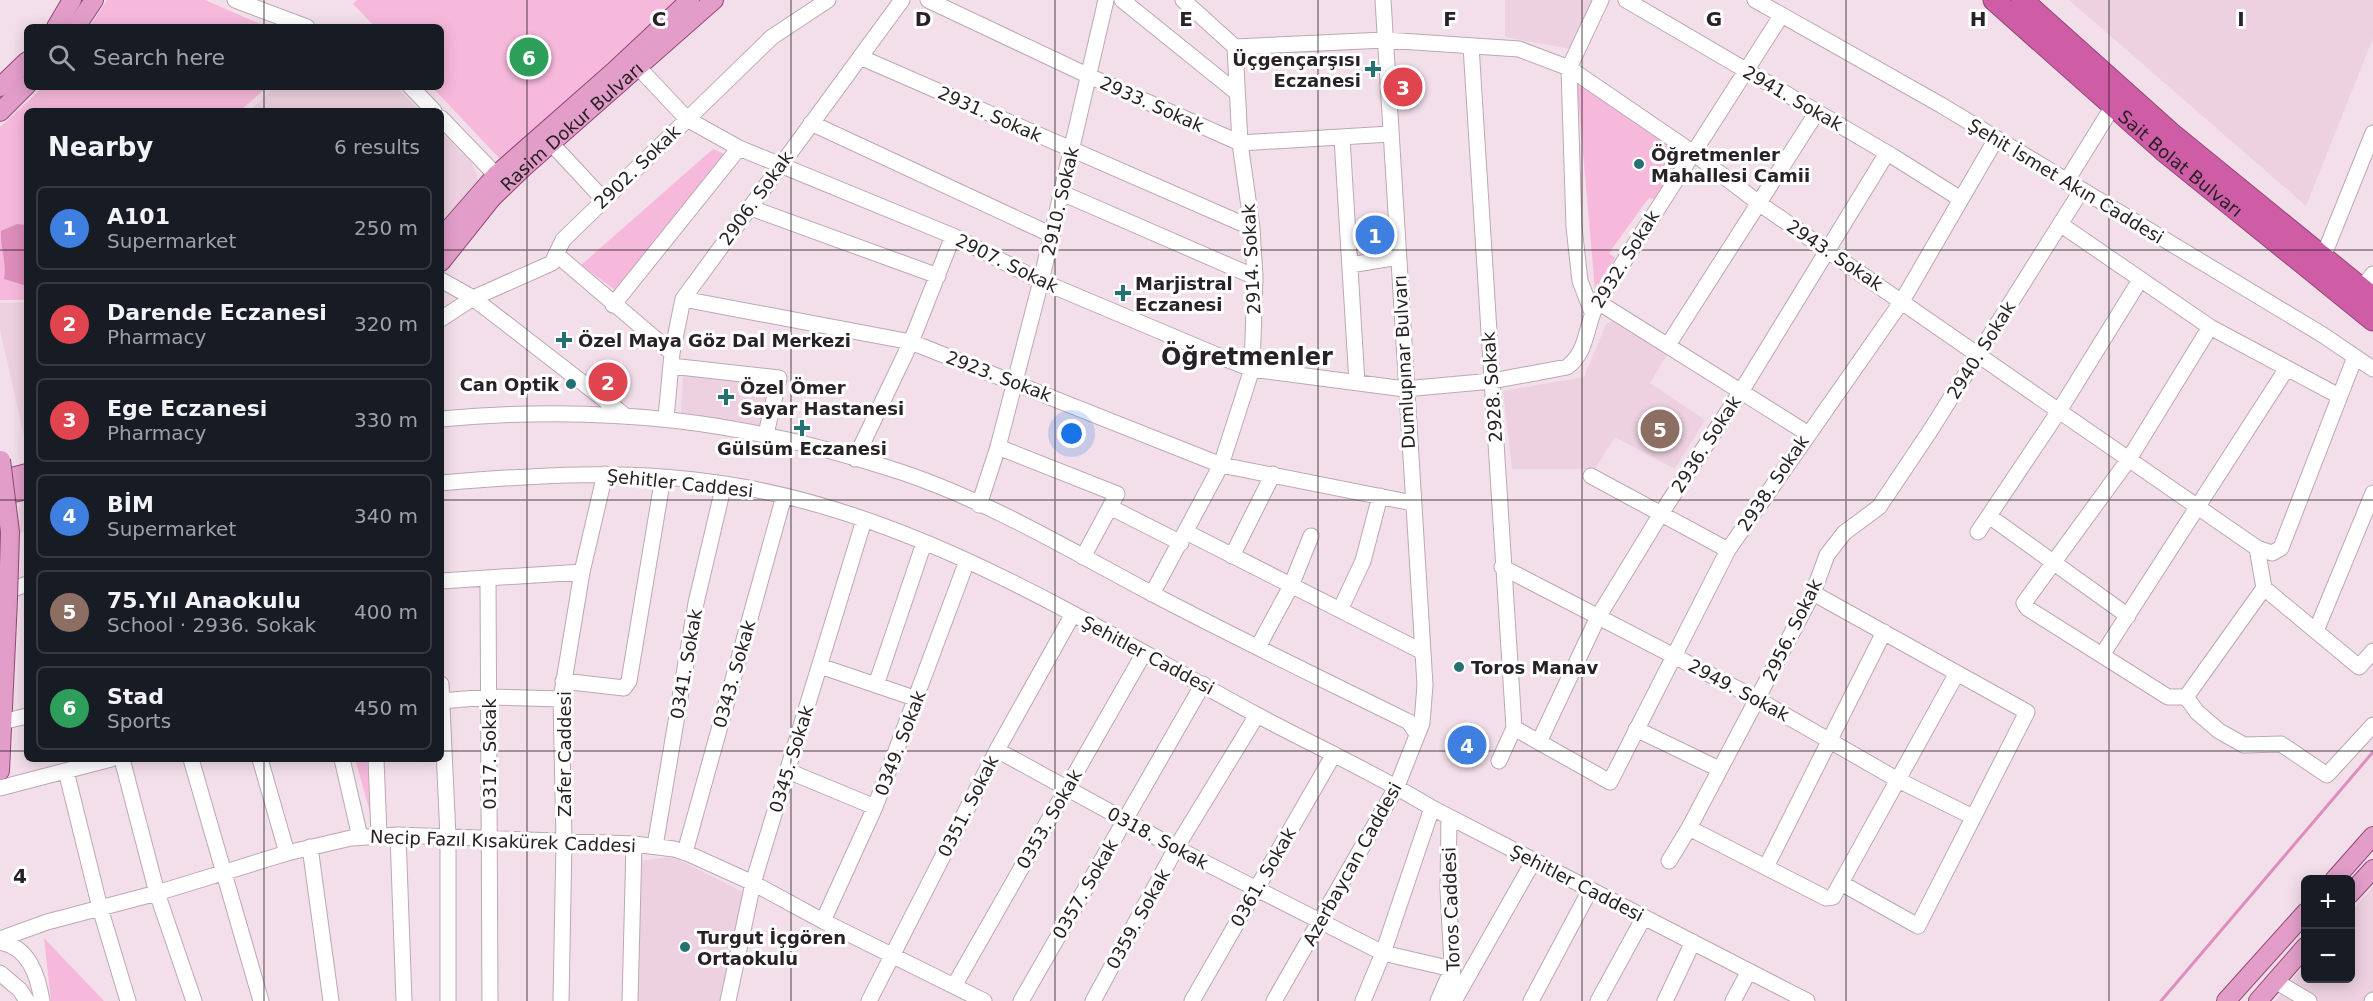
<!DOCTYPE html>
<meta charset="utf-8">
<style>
body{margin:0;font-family:"DejaVu Sans",sans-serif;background:#20242c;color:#f1f3f6}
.controls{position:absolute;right:18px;bottom:18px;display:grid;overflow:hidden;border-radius:9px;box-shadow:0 3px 15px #0003}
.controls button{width:54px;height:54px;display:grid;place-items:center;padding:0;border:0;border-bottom:2px solid #363941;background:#171b24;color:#f1f3f6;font:30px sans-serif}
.you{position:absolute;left:1072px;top:434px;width:21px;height:21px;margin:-15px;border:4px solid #fff;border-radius:50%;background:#1a73e8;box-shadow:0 0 0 9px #1a73e833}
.badge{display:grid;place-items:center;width:39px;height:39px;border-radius:50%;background:#95b8ba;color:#fff;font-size:20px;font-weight:700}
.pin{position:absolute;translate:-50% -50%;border:3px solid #fff;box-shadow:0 2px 6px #0006}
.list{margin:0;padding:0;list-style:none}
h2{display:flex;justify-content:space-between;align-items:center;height:78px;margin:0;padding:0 24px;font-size:26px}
h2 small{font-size:20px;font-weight:400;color:#9ea1a6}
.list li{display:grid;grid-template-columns:39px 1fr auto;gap:18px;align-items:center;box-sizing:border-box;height:84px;margin:0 12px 12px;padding:0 12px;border:2px solid #363941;border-radius:9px}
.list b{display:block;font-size:22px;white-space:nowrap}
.list p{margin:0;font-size:20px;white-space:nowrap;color:#9ea1a6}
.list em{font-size:20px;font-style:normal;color:#9ea1a6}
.icon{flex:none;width:33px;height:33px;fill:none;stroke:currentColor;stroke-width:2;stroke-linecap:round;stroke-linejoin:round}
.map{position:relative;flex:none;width:2373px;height:1001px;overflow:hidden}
.search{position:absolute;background:#171b24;box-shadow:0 3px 15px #0003;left:24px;top:24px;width:420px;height:66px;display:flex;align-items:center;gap:15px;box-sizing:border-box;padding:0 21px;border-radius:9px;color:#9ea1a6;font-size:22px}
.panel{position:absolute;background:#171b24;box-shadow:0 3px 15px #0003;left:24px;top:108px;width:420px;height:654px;border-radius:9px}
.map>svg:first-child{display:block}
.built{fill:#edd1e0}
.green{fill:#f6b9dc}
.water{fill:#dd8ebc}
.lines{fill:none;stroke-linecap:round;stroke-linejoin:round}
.stream{stroke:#dd8ebc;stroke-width:3}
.minor-casing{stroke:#bca8b2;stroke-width:17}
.major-casing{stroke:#954878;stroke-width:20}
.highway-casing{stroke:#954878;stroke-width:23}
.minor{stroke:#fff;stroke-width:15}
.major{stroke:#e29ec9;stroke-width:18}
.highway{stroke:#cf5da5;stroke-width:21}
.major-bridge-casing{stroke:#954878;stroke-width:20;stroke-linecap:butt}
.major-bridge{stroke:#e29ec9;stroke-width:18}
.grid{fill:none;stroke:#282125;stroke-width:1.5;stroke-opacity:0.55}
.poi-dot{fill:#257070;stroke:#fff;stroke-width:2}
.labels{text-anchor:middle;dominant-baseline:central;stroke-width:6;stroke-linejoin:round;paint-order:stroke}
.poi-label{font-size:18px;font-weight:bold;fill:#282125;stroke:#fff;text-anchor:start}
.street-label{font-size:18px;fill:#282125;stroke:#fff}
.district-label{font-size:24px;font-weight:bold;fill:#282125;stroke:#fff}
.grid-label{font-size:20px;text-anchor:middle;font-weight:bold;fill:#282125;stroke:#fff;stroke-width:6;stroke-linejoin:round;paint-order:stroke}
</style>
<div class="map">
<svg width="2373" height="1001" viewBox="0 0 2373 1001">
<rect width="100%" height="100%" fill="#f3dfea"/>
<!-- built -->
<path class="built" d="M1505,0H1593L1570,49L1505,37Z
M2069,0H2373V38L2306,206Z
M275,87H396L420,111H249Z
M441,132L472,163L480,183L441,227Z
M27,302V449L0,330V303Z
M1613,321L1668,353L1650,383L1705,420L1675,469L1615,437L1595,469H1512L1503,391L1584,377L1606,324Z
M683,371L774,380L763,428L681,415Z
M27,500V531L18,534L19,502Z
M668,857L679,860L745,893L721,1001H636L638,861Z
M2373,886V1001H2275L2305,964L2306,978H2350L2351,912Z"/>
<!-- green -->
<path class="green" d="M107,0H205L267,27H89Z
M357,0H681L504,158H499L432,87H441V27H375L353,4Z
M1577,84L1687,154L1654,199L1649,198L1645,203L1609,253L1615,258L1595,290Z
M43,87H267L240,111H27V300H0V127Z
M713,149L727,155L615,290L581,265Z
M355,759H367L372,819Z
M44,938L104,1001H51Z"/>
<!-- water -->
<path class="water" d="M17,224L27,225V286L4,279C7,262 0,248 1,231Z"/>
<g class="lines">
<!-- stream -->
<path class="stream" d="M2161,1001L2373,752"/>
<!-- minor casing -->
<g class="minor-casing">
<path id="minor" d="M235,0L307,27
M928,0L1089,76L1240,143L1390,134
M1122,0L1236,92
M1183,0L1235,47L1385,40L1519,49L1569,68L1692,152L1760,204L2257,548L2272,553L2281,548L2355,357
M1626,0L1894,157L1959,198
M1755,0L1941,105L2323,335L2373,369
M1471,46L1514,728L1610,782L1728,550L1902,301L1996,139
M860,57L1252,228
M639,68L687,119L739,148L953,236L1041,281L1226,359L1252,369L1405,389L1492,381L1567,367C1589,351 1585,324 1598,302L1781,16
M411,87L434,111
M441,118L496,175
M811,123L1052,235
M1342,138L1357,383
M551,143L604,200
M2066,182L2113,106
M1062,193L1255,277
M751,208L938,276
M2060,224L2210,327L2339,396
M556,254L672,353
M2323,257L2373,133
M1350,265L1398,257
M441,280L473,298L623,414
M2362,288L2373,274
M683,299L911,342L1221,465L1413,503
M1598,302L1807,433
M613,305L739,148
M1592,312L1580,281L1574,227L1569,68L1601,0
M441,319L473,298L552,263L563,240L772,37L828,0
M1668,345L1817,112
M671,366L779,378L766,434
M666,418L672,353L683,299L902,0
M441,419C605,404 745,420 901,472C988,501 1068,549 1149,592C1234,637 1322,679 1409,722L1417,734
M998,447L1117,494L1083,557
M855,459L911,342L953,236
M1591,476L1728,550
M441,483C535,475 630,469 724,484C918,513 1088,624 1257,715C1315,746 1375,773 1432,808L1807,1001
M979,505L998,447L1041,281L1106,0
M1110,507L1181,543
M1989,516L2128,616
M1186,532L1423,652
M1978,532L2059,411L2140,280
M2257,548L2264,588L2359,667L2373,651
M1232,556L1273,474
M1502,567L1757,699L1898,780L1973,817
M488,579L490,1001
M441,581L582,572
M1813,593L2027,712L1918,926L1841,883
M0,594L27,584
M1152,594L1221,465L1252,369L1255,277L1252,228L1240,143L1235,47
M1340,610L1363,561L1380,496
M2316,631L2373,493
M1258,647L1291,586L1311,536
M2102,655L2287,368
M820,666L917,699
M563,681L624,688L629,681L663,477
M441,684L448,837V1001
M876,685L924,543
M2186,697H2168L2027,608L2024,603L2129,459L2210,327
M2186,697L2197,712L2219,731L2244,745L2281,744L2327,775L2373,725
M2186,697L2264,588
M441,701L489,697L561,699
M2,722L27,716
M1636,729L1719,769
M1539,742L1598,617L1662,512L1742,390L1887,153
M997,750L1176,848L1383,953L1452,969L1438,1001
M122,759L157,893L194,1001
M191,759L261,1001
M260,759L287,853
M342,759L360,837
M376,759L379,835
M1499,761L1514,728
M66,771L100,908L128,1001
M788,771L875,807
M0,788L111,759
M1449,817L1448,890L1454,1001
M1689,828L1826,898L1833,897L1957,673
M398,835L404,1001
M655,846L696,603L724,484
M310,847L331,1001
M685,852L784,496
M1669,861L1689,828L1813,593L1827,555L1844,533L1879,507L1930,431L2081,191
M1766,867L1884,632
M823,921L875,807L967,561
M0,939L47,922L157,893L287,853L351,838L398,835L634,844L674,849L689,854L753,883L823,921L984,1001
M0,942C29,947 38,976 42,1001
M0,973L20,990L27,1001
M2275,981L2309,1001
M954,986L1144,653
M561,1001L564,841L561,699L582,572L605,474
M630,1001L634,844
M728,1001L753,883L864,520
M869,1001L997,750L1073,614
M1021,1001L1203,684
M1093,1001L1176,848L1257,715
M1192,1001L1334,754
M1274,1001L1397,786L1422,723L1425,685L1383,0
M1363,1001L1383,953L1432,808
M1454,1001L1534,860
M1531,1001L1590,890
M1598,1001L1644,917
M1665,1001L1693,942
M1733,1001L1749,971
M2372,1001L2373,1000"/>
</g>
<!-- major casing -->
<g class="major-casing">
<g id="major">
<path d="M56,27L72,0"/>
<path d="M76,27L94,0"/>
<path d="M0,87L27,61"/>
<path d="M0,112L27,85"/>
<path d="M441,238L496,175L613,72L690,0"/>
<path id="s1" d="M441,262L492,198L523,168L714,0"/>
<path d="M0,480L27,473"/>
<path d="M0,496L27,490"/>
<path d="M0,771L8,600"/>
<path d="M2334,880L2373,836"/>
<path d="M2350,894L2373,869"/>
<path d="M2226,1001L2306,912"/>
<path d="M2258,1001L2306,946"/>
</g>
</g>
<!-- highway casing -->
<g class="highway-casing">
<g id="highway">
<path id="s2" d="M1994,0L2163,150L2373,320"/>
<path d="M2022,0L2174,136L2373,298"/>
</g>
</g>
<!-- minor -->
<use href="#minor" class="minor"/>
<!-- major -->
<use href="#major" class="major"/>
<!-- highway -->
<use href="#highway" class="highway"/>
<!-- major-bridge casing -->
<g class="major-bridge-casing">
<path id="major-bridge" d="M1,460L10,532L8,600"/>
</g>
<!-- major-bridge -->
<use href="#major-bridge" class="major-bridge"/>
</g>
<!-- grid -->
<path class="grid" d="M264,0V27M527,0V1001M791,0V1001M1055,0V1001M1318,0V1001M1582,0V1001M1846,0V1001M2109,0V1001M264,87V111M0,250H27M441,250H2373M0,500H27M441,500H2373M0,751H27M441,751H2373M264,759V1001"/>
<!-- markers -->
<g class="poi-dot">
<path d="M1370 60h6v6h6v6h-6v6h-6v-6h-6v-6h6z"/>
<circle cx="1639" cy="164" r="6"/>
<path d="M1120 284h6v6h6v6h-6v6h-6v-6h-6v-6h6z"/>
<path d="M561 331h6v6h6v6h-6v6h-6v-6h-6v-6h6z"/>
<circle cx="571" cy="384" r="6"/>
<path d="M723 388h6v6h6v6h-6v6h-6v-6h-6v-6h6z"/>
<path d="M799 419h6v6h6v6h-6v6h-6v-6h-6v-6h6z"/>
<circle cx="1459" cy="667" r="6"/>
<circle cx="685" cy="947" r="6"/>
</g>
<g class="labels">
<!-- poi labels -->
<g class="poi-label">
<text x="1361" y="59" text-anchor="end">Üçgençarşısı<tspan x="1361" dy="21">Eczanesi</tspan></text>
<text x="1651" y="154">Öğretmenler<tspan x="1651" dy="21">Mahallesi Camii</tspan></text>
<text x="1135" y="283">Marjistral<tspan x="1135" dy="21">Eczanesi</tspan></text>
<text x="578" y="340">Özel Maya Göz Dal Merkezi</text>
<text x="559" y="384" text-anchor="end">Can Optik</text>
<text x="740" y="387">Özel Ömer<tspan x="740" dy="21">Sayar Hastanesi</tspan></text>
<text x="802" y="448" text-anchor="middle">Gülsüm Eczanesi</text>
<text x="1471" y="667">Toros Manav</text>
<text x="697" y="937">Turgut İçgören<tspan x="697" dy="21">Ortaokulu</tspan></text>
</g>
<!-- street labels -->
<g class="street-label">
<text transform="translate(1793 98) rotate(30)">2941. Sokak</text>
<text transform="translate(1152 104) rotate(24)">2933. Sokak</text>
<text transform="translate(990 114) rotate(24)">2931. Sokak</text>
<text stroke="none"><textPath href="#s1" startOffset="189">Rasim Dokur Bulvarı</textPath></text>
<text stroke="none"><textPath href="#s2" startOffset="248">Sait Bolat Bulvarı</textPath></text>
<text transform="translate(637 167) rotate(-44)">2902. Sokak</text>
<text transform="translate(2066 181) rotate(31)">Şehit İsmet Akın Caddesi</text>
<text transform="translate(756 198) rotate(-54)">2906. Sokak</text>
<text transform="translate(1060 201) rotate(-77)">2910. Sokak</text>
<text transform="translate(1835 255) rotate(34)">2943. Sokak</text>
<text transform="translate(1251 259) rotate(-93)">2914. Sokak</text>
<text transform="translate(1625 259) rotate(-58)">2932. Sokak</text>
<text transform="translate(1007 263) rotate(26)">2907. Sokak</text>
<text transform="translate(1981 350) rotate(-58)">2940. Sokak</text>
<text transform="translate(1404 362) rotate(-93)">Dumlupınar Bulvarı</text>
<text transform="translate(999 376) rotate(21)">2923. Sokak</text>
<text transform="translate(1492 387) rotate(-94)">2928. Sokak</text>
<text transform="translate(1706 444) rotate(-57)">2936. Sokak</text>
<text transform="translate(680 483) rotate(6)">Şehitler Caddesi</text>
<text transform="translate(1773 483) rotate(-56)">2938. Sokak</text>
<text transform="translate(1792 630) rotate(-64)">2956. Sokak</text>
<text transform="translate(1148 655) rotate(28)">Şehitler Caddesi</text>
<text transform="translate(686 664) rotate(-80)">0341. Sokak</text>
<text transform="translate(734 674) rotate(-74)">0343. Sokak</text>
<text transform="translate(1739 690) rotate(28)">2949. Sokak</text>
<text transform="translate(900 743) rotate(-69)">0349. Sokak</text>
<text transform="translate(489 754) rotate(-90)">0317. Sokak</text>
<text transform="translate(564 754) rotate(-90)">Zafer Caddesi</text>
<text transform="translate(791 759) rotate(-73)">0345. Sokak</text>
<text transform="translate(968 806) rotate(-63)">0351. Sokak</text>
<text transform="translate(1049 819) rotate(-60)">0353. Sokak</text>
<text transform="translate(1158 838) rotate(28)">0318. Sokak</text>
<text transform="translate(503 841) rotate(2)">Necip Fazıl Kısakürek Caddesi</text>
<text transform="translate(1352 864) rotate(-61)">Azerbaycan Caddesi</text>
<text transform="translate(1263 877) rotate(-60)">0361. Sokak</text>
<text transform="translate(1577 883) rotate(27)">Şehitler Caddesi</text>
<text transform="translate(1085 889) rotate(-60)">0357. Sokak</text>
<text transform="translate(1451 909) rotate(-92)">Toros Caddesi</text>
<text transform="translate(1138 919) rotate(-61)">0359. Sokak</text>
</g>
<!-- district labels -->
<g class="district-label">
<text x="1247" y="357">Öğretmenler</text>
</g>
</g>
<g class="grid-label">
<text x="659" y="26">C</text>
<text x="923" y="26">D</text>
<text x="1186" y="26">E</text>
<text x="1450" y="26">F</text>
<text x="1714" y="26">G</text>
<text x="1978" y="26">H</text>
<text x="2241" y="26">I</text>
<text x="20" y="883">4</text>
</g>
</svg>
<div class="controls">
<button>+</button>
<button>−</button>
</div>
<div class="you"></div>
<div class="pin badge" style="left:1375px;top:235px;background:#3f7fe0">1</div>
<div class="pin badge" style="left:608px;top:382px;background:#e0444e">2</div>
<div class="pin badge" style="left:1403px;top:87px;background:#e0444e">3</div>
<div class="pin badge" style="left:1467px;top:745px;background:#3f7fe0">4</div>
<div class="pin badge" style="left:1660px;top:429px;background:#8d6e63">5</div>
<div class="pin badge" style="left:529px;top:57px;background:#2e9e5b">6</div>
<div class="search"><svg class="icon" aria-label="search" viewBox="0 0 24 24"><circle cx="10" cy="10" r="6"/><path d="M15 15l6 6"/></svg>Search here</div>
<section class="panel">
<h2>Nearby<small>6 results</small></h2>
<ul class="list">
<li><span class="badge" style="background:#3f7fe0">1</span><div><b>A101</b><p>Supermarket</p></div><em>250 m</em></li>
<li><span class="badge" style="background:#e0444e">2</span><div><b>Darende Eczanesi</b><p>Pharmacy</p></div><em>320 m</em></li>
<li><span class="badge" style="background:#e0444e">3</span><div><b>Ege Eczanesi</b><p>Pharmacy</p></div><em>330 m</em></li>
<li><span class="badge" style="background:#3f7fe0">4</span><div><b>BİM</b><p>Supermarket</p></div><em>340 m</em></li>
<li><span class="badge" style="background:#8d6e63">5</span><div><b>75.Yıl Anaokulu</b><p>School · 2936. Sokak</p></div><em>400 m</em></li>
<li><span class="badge" style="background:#2e9e5b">6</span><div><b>Stad</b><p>Sports</p></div><em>450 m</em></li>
</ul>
</section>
</div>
